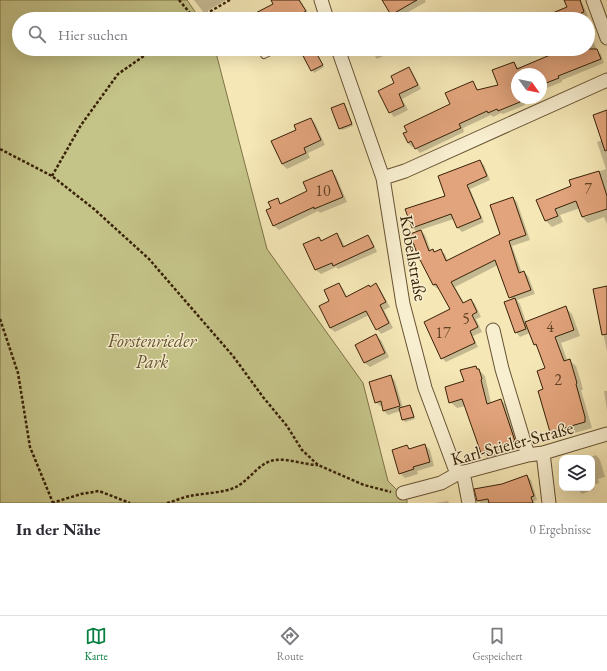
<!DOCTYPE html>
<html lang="de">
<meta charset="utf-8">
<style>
body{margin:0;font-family:"EB Garamond",serif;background:#f7f7f7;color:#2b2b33}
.controls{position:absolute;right:12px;bottom:12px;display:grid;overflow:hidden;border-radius:8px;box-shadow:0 4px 16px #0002}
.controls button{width:36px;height:36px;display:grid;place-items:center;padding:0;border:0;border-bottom:1px solid #e1e1e2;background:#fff;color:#2b2b33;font:20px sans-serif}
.compass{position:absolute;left:511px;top:68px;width:36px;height:36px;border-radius:50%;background:#fff;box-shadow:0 4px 16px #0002;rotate:123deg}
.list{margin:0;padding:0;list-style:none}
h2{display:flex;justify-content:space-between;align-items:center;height:52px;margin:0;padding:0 16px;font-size:17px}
h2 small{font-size:13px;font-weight:400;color:#7c7c81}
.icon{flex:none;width:22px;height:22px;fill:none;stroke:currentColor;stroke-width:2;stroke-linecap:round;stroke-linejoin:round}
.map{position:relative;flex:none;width:607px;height:503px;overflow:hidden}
.search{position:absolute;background:#fff;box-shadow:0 4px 16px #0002;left:12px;right:12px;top:12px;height:44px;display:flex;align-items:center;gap:10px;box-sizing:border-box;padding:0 14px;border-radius:22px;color:#7c7c81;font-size:15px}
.sheet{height:112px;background:#fff}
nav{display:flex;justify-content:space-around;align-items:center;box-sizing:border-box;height:56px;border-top:1px solid #e1e1e2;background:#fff;font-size:11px;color:#7c7c81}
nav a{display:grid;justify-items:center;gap:2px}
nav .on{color:#0b8043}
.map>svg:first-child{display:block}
.green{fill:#c4c388;stroke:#7e7248}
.shadow{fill:#0003;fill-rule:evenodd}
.building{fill:#e2a47c;stroke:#392207}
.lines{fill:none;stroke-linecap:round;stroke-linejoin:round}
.lane-casing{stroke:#685333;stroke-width:8}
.street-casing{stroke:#685333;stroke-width:15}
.path{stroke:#392207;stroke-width:2.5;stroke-dasharray:3 2;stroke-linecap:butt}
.lane{stroke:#f8efd0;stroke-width:6}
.street{stroke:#f8efd0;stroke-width:13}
.labels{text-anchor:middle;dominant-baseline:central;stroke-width:3;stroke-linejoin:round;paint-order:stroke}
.number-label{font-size:16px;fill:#634224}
.street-label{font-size:18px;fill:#392207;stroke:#f8efd0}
.park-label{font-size:18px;font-style:italic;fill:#63522e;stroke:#f8efd0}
</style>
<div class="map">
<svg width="607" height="503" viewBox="0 0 607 503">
<rect width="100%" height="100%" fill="#f5e7b6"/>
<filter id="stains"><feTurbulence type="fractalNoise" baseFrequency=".005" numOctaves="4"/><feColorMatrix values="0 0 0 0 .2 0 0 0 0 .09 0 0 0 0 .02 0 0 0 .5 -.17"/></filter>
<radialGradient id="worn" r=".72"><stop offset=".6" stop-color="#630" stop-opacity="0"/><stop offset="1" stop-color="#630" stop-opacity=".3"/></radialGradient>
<!-- green -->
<path class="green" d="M0,0H187L200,19H19V49H215L267,249L363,383L388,481L407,500V503H0Z"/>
<!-- shadow -->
<path class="shadow" d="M194,0H226L204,13Z
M272,0H300L310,16L305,19H282Z
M384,0H425L426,2L396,19L391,14Z
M565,0H581L588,16L584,17L585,19H561L568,7Z
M588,27L597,51L601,54L604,63L562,80V82L544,89L541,86V74H517V98H522L525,105L503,114L501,113L493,117L491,115L463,128L464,132L420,153L414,146L412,147L408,143L452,105L473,82L479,91L499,86L514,63L519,69L552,55L549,49H588Z
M236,49H254L242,56Z
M313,49L324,67L314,73L303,54Z
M370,49H397L377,59Z
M408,69L413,73L421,89L402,99L408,110L394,117L390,112L395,84Z
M344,104L346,107L353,126L342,130L340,128Z
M607,111V224L604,217L588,223L582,217L580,208L560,215L563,222L552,227L546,221L537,201L572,186L571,181L606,169L597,142L602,140ZM605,208V210L585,217V215Z
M311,119L315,123L325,145L308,153L310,158L287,169L282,164L272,142L297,130Z
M480,161L484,165L490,180L470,189L484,222L462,232L458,228L454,219L420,230L425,235L431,251L432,250L435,253L440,250L445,254L448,261L501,234L513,198L517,202L530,240L512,246L522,273L524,272L528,276L535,294L517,300L520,304L526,322L566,308L572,314L580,336L561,343L567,360H569L576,366L581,382L583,390H581L592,428L557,438L551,432L544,390L546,369L539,349L534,344L530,333L520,337L516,332L513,300L510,297L498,265L455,287L464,303L471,300L475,304L481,317L476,319L482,332L473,336L478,347L446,362L442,358L451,310L439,288L438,289L433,285L417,232L413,228L447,196Z
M332,172L336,176L347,202L320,213L318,211L279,230L274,226L267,211L272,209L277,199L282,204L308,192Z
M337,235L341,239L345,247L368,237L372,241L377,252L338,269L336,267L321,274L316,270L305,245L319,238L323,241Z
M339,284L343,289L347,297L376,285L380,289L390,307L384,310L393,328L381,334L377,329L369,315L335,332L330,328L320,307L331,301Z
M607,287V351L594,290Z
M376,336L381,340L389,357L370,367L365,363L356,345Z
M476,367L485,376L491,403L501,400L507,406L521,447L488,459L481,452L465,406L457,408L450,402Z
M391,376L395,381L403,408L410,406L412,408L415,419L405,422L403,420L400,411L388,415L384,411L383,406H380L376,402Z
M604,391H607V410Z
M425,445L430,450L434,466L417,471L418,474L405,478L400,473L407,446L411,450Z
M596,455L600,460L605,477L598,479L599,483L593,485L594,489L582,494L577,488H592V458H588Z
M527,476L531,480L537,500L534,501L535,503H480L478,500L502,485Z
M448,501L449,503H435Z"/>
<!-- building -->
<path class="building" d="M271,0H299L306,11L292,19H244L273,4Z
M382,0H417L391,15Z
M564,0H580L584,12L581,13L583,19H538L567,7Z
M311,49H314L323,65L311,71L302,54Z
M548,49H597L601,59L558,76L559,78L541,85V74H517V98H520V102L498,111L497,109L488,113L487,111L472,118L459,124L461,128L415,149L411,141L408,143L403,133L407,132L404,126L450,104L445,93L473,81L477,90L498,85L492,70L514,62L517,69L550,55Z
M409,67L418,85L399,94L404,106L389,113L378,91L394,83L391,76Z
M344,103L352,124L339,129L331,108Z
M607,110V150L605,151L593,115Z
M311,118L321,140L304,148L306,153L282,164L271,141L296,130L294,125Z
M480,160L487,176L467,185L481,218L457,228L451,214L412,228L405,209L445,196L438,176Z
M332,170L343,197L314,209V207L273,226L266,210L271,208L268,202L278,198L280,204L307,191L303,182Z
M599,171L607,196V209L582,217L576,201L555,209L558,216L545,221L536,200L571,186L569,180Z
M513,197L526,235L509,241L519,273L524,271L531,290L509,298L495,260L451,282L463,303L471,299L477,312L472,315L478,327L470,331L475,343L441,359L424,322L450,309L436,284L433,285L418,256L410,234L421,230L429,251L433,249L434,252L441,249L446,261L500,234L490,205Z
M337,233L343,247L368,235L374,247L333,266L332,263L315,270L303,244L319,237L321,241Z
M339,283L346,297L369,285L370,287L376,283L386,302L380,305L389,323L376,330L366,311L330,328L319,306L329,301L324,290Z
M607,286V334L602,335L593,289Z
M515,298L526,329L515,333L504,302Z
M566,306L574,330L555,337L564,361L570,359L577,383L576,384L585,417V422L550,432L538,391L543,389L537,371L545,368L536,344L534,345L525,322Z
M376,334L385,353L364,363L355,345Z
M476,366L477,369H479L482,379L481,380L487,404L501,399L515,441L481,453L462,399L449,403L445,387L464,381L460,370Z
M391,375L400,406L383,411L381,401L375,403L369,382Z
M410,405L414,417L402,420L399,408Z
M425,444L430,462L413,467L414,469L399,474L392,450L407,445L409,449Z
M527,475L534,496L531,497L533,503H489L488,499L477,501L474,489L502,484Z"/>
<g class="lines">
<!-- lane casing -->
<g class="lane-casing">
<path id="lane" d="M264,55L276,49"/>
</g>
<!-- street casing -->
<g class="street-casing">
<path id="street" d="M321,0L327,19
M593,0L607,38
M338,49L383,178L403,304L425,388L457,474
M383,178L405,171L607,80
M493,330L502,369L528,455
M543,453L549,503
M463,472L469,503
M403,493L441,483L457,474L528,455L543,453L607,434"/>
</g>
<!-- path -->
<path class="path" d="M179,0L195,19
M197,19L230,0
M0,149L52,176L94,209L149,259L233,356L263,397L287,426L302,450L318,465L364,485L391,492
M52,176L81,125L118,74L154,49
M0,319L18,373L30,447L53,503
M52,503L81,494L99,491L130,503
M167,503C175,501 183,497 190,496C204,493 224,493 236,487C250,480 259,462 275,460C288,458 305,465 318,465"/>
<!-- lane -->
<use href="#lane" class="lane"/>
<!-- street -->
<use href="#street" class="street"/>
</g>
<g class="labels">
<!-- number labels -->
<g class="number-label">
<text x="588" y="188">7</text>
<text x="323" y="190">10</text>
<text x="466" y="318">5</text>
<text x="550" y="326">4</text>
<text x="443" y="332">17</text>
<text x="558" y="379">2</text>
</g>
<!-- street labels -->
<g class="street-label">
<text transform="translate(414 258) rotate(80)">Kobellstraße</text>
<text transform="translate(512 443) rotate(-15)">Karl-Stieler-Straße</text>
</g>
<!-- park labels -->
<g class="park-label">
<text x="152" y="340">Forstenrieder<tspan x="152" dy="21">Park</tspan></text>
</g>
</g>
<rect width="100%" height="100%" filter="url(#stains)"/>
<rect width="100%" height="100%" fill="url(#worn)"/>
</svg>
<div class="controls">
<button><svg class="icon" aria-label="layers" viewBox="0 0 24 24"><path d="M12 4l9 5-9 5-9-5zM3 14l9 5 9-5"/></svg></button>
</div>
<svg class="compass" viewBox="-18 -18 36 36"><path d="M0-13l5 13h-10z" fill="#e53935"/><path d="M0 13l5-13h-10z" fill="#7c7c81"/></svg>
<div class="search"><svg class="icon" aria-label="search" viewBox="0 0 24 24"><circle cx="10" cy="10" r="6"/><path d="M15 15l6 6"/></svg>Hier suchen</div>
</div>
<section class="sheet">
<h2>In der Nähe<small>0 Ergebnisse</small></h2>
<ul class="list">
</ul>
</section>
<nav>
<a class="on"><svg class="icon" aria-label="map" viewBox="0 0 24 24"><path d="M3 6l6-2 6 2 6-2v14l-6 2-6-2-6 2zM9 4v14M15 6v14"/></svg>Karte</a>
<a><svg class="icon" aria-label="directions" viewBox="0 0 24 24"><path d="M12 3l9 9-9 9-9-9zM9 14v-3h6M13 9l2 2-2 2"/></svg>Route</a>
<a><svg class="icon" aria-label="saved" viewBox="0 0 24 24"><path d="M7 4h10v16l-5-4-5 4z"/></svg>Gespeichert</a>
</nav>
